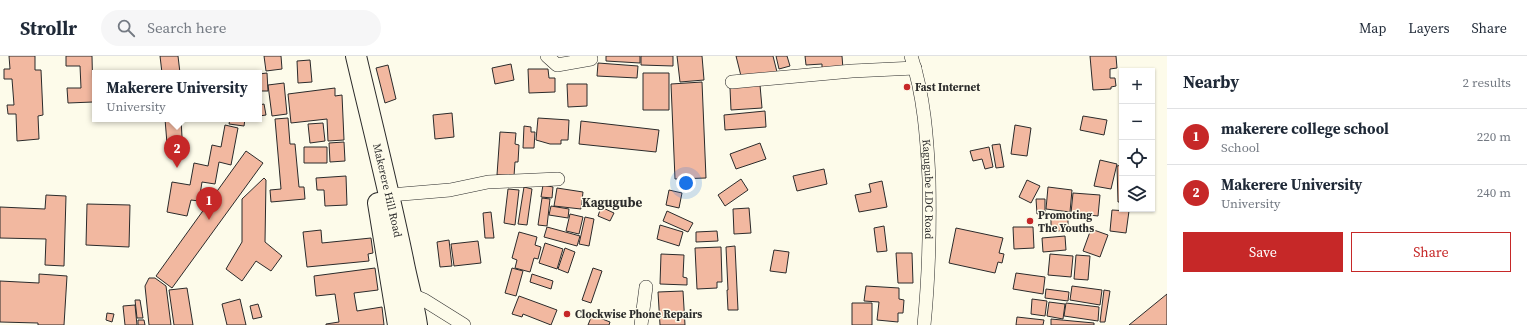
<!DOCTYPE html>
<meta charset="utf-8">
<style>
body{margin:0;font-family:"Source Serif 4",serif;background:#f6f6f7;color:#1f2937}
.controls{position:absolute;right:12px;top:12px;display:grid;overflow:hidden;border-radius:0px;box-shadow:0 1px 3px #0004}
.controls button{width:36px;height:36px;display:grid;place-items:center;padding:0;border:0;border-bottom:1px solid #e0e1e3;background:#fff;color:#1f2937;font:20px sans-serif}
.you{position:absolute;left:686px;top:127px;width:14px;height:14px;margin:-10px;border:3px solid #fff;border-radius:50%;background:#1a73e8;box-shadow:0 0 0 6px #1a73e833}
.badge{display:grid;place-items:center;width:26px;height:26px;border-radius:50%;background:#c62828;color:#fff;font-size:13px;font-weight:700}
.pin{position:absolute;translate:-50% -33px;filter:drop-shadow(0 1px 2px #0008)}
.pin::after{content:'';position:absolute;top:21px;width:14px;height:12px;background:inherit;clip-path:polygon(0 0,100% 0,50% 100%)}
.popup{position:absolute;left:92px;top:14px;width:170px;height:52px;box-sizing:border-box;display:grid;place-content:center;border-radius:0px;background:#fff;filter:drop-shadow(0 1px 3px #0005);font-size:13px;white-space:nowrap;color:#747a83}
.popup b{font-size:15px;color:#1f2937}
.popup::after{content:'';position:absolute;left:50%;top:100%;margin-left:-8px;border:8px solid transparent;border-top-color:#fff}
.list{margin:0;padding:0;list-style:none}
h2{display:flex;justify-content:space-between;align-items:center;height:52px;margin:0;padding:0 16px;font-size:17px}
h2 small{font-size:13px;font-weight:400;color:#747a83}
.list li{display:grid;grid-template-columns:26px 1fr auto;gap:12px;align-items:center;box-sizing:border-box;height:56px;padding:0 16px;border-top:1px solid #e0e1e3}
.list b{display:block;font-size:15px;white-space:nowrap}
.list p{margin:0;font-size:13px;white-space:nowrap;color:#747a83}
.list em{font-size:13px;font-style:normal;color:#747a83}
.actions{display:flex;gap:8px;padding:12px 16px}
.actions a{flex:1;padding:9px 0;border:1px solid #c62828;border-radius:0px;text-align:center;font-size:14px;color:#c62828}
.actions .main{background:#c62828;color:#fff}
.icon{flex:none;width:22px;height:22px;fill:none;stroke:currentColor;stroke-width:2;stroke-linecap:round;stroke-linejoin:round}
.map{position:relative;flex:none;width:1167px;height:269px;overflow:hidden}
header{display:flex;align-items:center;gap:24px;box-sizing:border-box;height:56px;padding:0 20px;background:#fff;border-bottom:1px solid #e0e1e3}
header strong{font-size:19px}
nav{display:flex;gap:22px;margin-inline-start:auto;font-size:14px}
.search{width:280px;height:36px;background:#f6f6f7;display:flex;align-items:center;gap:10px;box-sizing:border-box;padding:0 14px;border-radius:22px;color:#747a83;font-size:15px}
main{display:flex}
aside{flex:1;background:#fff}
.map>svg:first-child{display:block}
.building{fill:#f2b8a0;stroke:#2b2b2b}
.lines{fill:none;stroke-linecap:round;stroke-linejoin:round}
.minor-casing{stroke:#2b2b2b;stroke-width:14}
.primary-casing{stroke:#2b2b2b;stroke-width:22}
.minor{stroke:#fdfbea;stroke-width:13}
.primary{stroke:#fdfbea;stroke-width:20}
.poi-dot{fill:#c62828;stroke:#fdfbea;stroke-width:1.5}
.labels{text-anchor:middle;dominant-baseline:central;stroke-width:3;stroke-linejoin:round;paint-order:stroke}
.poi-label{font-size:11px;font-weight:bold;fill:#2b2b2b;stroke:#fdfbea;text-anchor:start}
.street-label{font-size:11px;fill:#2b2b2b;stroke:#fdfbea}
.quarter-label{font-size:13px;font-weight:bold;fill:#2b2b2b;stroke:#fdfbea}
</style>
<header>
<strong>Strollr</strong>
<div class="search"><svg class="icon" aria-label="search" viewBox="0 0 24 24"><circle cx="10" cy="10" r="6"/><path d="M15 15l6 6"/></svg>Search here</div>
<nav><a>Map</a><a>Layers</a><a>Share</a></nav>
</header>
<main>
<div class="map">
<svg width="1167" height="269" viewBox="0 0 1167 269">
<rect width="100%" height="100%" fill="#fdfbea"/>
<!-- building -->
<path class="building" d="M9,0H35V14H41L43,59L38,60L39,83L17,85L16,58H8L7,49H14L12,23H4V13H10Z
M66,0H92L93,46L68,47L67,32H81L80,10H66Z
M160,0H178L180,17H162Z
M264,0H281L282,13L266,15Z
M606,0H640V7L606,5Z
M641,0H673V10L641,9Z
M677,0H702L704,24L680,26Z
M736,0H773L777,16L741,20Z
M776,0H787L790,10L779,13Z
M805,0H842L843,13L822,15V8L806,9Z
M1090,0H1116L1117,12L1110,13V22H1115L1116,30L1111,31V33L1093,34Z
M310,4L312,26L298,27L297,5Z
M598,7L638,10L637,22L597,20Z
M511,8L514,24L495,28L492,12Z
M388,9L396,43L385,47L376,12Z
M528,13H548L549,22H555V36L529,37Z
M267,17L268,35H259V18Z
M643,17H669V54H643Z
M702,26L706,122L675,123L671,28Z
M284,27L287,58L272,60L268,29Z
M567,28H587V50L568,51Z
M760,29L762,52L731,54L730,32Z
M335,32V40L342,39L344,84L328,85L327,63L291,67L288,38Z
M264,48L266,59L259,60V49Z
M765,55L766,71L725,74L724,59Z
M452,57L454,81L435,83L433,59Z
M1083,60L1107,64L1104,79L1080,74Z
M288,62L290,88H295L299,131H304L305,143L271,146L270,134L281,133L275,63Z
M538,62L569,64L568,84H561V88H550L536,84Z
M165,63H181L183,99L168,100Z
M230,63H245L244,70L229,68Z
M581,65L659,74L656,96L579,88Z
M323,67L325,85L310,87L308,68Z
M225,69L238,72L231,109L219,106L215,128L202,126L199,145L191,144L187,160L167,156L172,126L190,129L194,107L208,110L212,89L221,91Z
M1015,69L1031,72L1027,100L1011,98Z
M524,70L531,71V76H535L534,92H523Z
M500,76L516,77L515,88L519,89L518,106H515L514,120L497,119Z
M344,86L345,105L330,106L329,87Z
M760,87L766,103L736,113L730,98Z
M1000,88L1004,111L996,112L992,89Z
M304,91H327V107H304Z
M989,91L993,111L985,113L982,103L973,105L970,95Z
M246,95L263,107L172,232L156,220Z
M1100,104L1117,108L1111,133L1094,130Z
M1122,109V146H1118L1117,110Z
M824,113L827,128L797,135L793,120Z
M346,120L347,149L325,150L324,134H317L316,122Z
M264,122L266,124L265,186L282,200L271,215L256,205L242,225L226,213L242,186V143Z
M741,123L748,134L725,150L718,139Z
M1027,124L1040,130L1031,147L1019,141Z
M882,125L887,151L859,156L855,139L871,136L869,128Z
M543,129L553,131L552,142L541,141Z
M524,131L532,133L527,169L518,168Z
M1048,131L1072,134L1070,156L1046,153Z
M557,132L583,136L581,153L554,150Z
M508,133L519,134L515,169L504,167Z
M669,134L682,137L679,152L666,149Z
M1073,137L1100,139L1098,160L1071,157Z
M46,139L66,140L64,210L45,209L46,183L0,182V151L45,153Z
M542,142L550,143L547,170L538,169Z
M1036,143H1045V157L1037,158Z
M87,148L130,149L129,191L86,189Z
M551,150L569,153L568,162L549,159Z
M601,151L614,157L610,165L598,160Z
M749,152L751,177L734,178L733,153Z
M1112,154L1129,155L1126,177L1110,175Z
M667,155L693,167L688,176L663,165Z
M491,156L494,182H485L483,157Z
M570,158L583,161L579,178L566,175Z
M1051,160H1068V175H1051Z
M585,161L594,163L589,190L579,188Z
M660,169L683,176L679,190L657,183Z
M884,170L887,195L877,196L874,172Z
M547,171L580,180L577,190L544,181Z
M1013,171H1033L1034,192L1014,193Z
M956,172L1003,182L999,197L1004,198L1002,207L998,206L995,217L949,207Z
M1091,173L1108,179L1100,201L1083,195Z
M321,174L322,187L371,182L373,197L368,198L369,205L307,211L303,176Z
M717,175L718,185L696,186V176Z
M519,176L537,181L535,189L541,191L538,203L534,202L530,216L515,212L517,204L512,202Z
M1065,180L1066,194L1043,196L1042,182Z
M449,184L452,210L440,211L437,186Z
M478,185L481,207L454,210L451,188Z
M545,187L563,193L557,213L539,207Z
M735,190L738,254H728L727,234H728L726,191Z
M721,191L722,226H717V232L697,233L695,192Z
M565,192L575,196L568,217L558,213Z
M774,194L789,196L786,217L770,215Z
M896,197H912L913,227H898Z
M661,198L684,199L683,221L687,222V229L660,228Z
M1050,198L1073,200L1071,221L1048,219Z
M1076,199L1090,200L1088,224L1074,223Z
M375,212L378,234L354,237L357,255L382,251L384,269H326V268L339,266L335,238L316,240L314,220Z
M512,212L523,215L516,240L505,237Z
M593,212L602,215L591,247L582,244Z
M1016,217L1045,221L1043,238L1013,233Z
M39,218L67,220L64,269H38V267L0,266V225L39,227Z
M532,218L553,225L551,233L530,226Z
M149,222H155L166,230L171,269H149L145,230Z
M866,230L899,232V243L904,244L903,257H898V266L877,264L879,246L864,245Z
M1072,230L1102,234L1100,249L1070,244Z
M187,232L193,269H174L169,234Z
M1046,233L1069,236L1068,245L1045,242Z
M1104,234L1110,235L1105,266H1100Z
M683,235L685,269H660L658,236Z
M1167,238V269H1129Z
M519,240L557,254L551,269L523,258L522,261L512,258Z
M240,243L246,269H227L222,248Z
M1032,243L1047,245L1045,260L1031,258Z
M135,244H140L143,262H137Z
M1049,246L1065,248L1063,263L1047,260Z
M852,247H872V269H852Z
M1066,247L1099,251L1098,265L1064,260Z
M258,248L262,261L253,263L250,250Z
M135,249L137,269H125L123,250Z
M107,257L114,258L112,266L106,264Z
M592,259L610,266L609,269H588Z
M1017,261L1044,264L1043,269H1016Z
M1051,263L1094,267V269H1051Z
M138,264H144L145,269H138Z"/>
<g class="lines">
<!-- minor casing -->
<g class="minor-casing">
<g id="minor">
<path d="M547,0L557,9L591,3"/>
<path id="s1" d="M911,0C924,39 927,82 929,123C930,172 929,220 924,269"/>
<path d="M732,26L852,15L915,12"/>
<path d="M390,139L450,134L488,126L558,123"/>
<path d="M412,239L424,244L464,269"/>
<path d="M641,269L646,231"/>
</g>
</g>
<!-- primary casing -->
<g class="primary-casing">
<g id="primary">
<path id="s2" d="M356,0C372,68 389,135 403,203C407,225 414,247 417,269"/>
<path d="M378,147L398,269"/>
</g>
</g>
<!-- minor -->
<use href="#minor" class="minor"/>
<!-- primary -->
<use href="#primary" class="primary"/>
</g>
<!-- markers -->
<g class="poi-dot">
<circle cx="907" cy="31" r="4"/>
<circle cx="1030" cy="165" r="4"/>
<circle cx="567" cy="258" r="4"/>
</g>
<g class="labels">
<!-- poi labels -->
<g class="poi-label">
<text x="915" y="31">Fast Internet</text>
<text x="1038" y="159">Promoting<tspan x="1038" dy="13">The Youths</tspan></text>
<text x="575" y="258">Clockwise Phone Repairs</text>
</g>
<!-- street labels -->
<g class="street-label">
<text stroke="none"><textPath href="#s2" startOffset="138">Makerere Hill Road</textPath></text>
<text stroke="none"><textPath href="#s1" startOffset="135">Kagugube LDC Road</textPath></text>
</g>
<!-- quarter labels -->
<g class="quarter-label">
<text x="612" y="146">Kagugube</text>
</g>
</g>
</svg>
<div class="controls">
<button>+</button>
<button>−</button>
<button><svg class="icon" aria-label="locate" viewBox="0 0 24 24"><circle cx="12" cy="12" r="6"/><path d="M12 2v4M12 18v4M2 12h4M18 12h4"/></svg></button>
<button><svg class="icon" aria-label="layers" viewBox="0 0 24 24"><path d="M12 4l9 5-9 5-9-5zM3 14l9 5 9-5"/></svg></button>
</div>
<div class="you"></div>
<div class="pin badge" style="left:209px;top:164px">1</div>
<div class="pin badge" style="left:177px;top:112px">2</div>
<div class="popup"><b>Makerere University</b>University</div>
</div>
<aside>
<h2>Nearby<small>2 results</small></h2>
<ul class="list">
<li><span class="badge">1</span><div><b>makerere college school</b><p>School</p></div><em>220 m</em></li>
<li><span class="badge">2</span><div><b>Makerere University</b><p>University</p></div><em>240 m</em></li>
</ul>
<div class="actions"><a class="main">Save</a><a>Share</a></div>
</aside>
</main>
